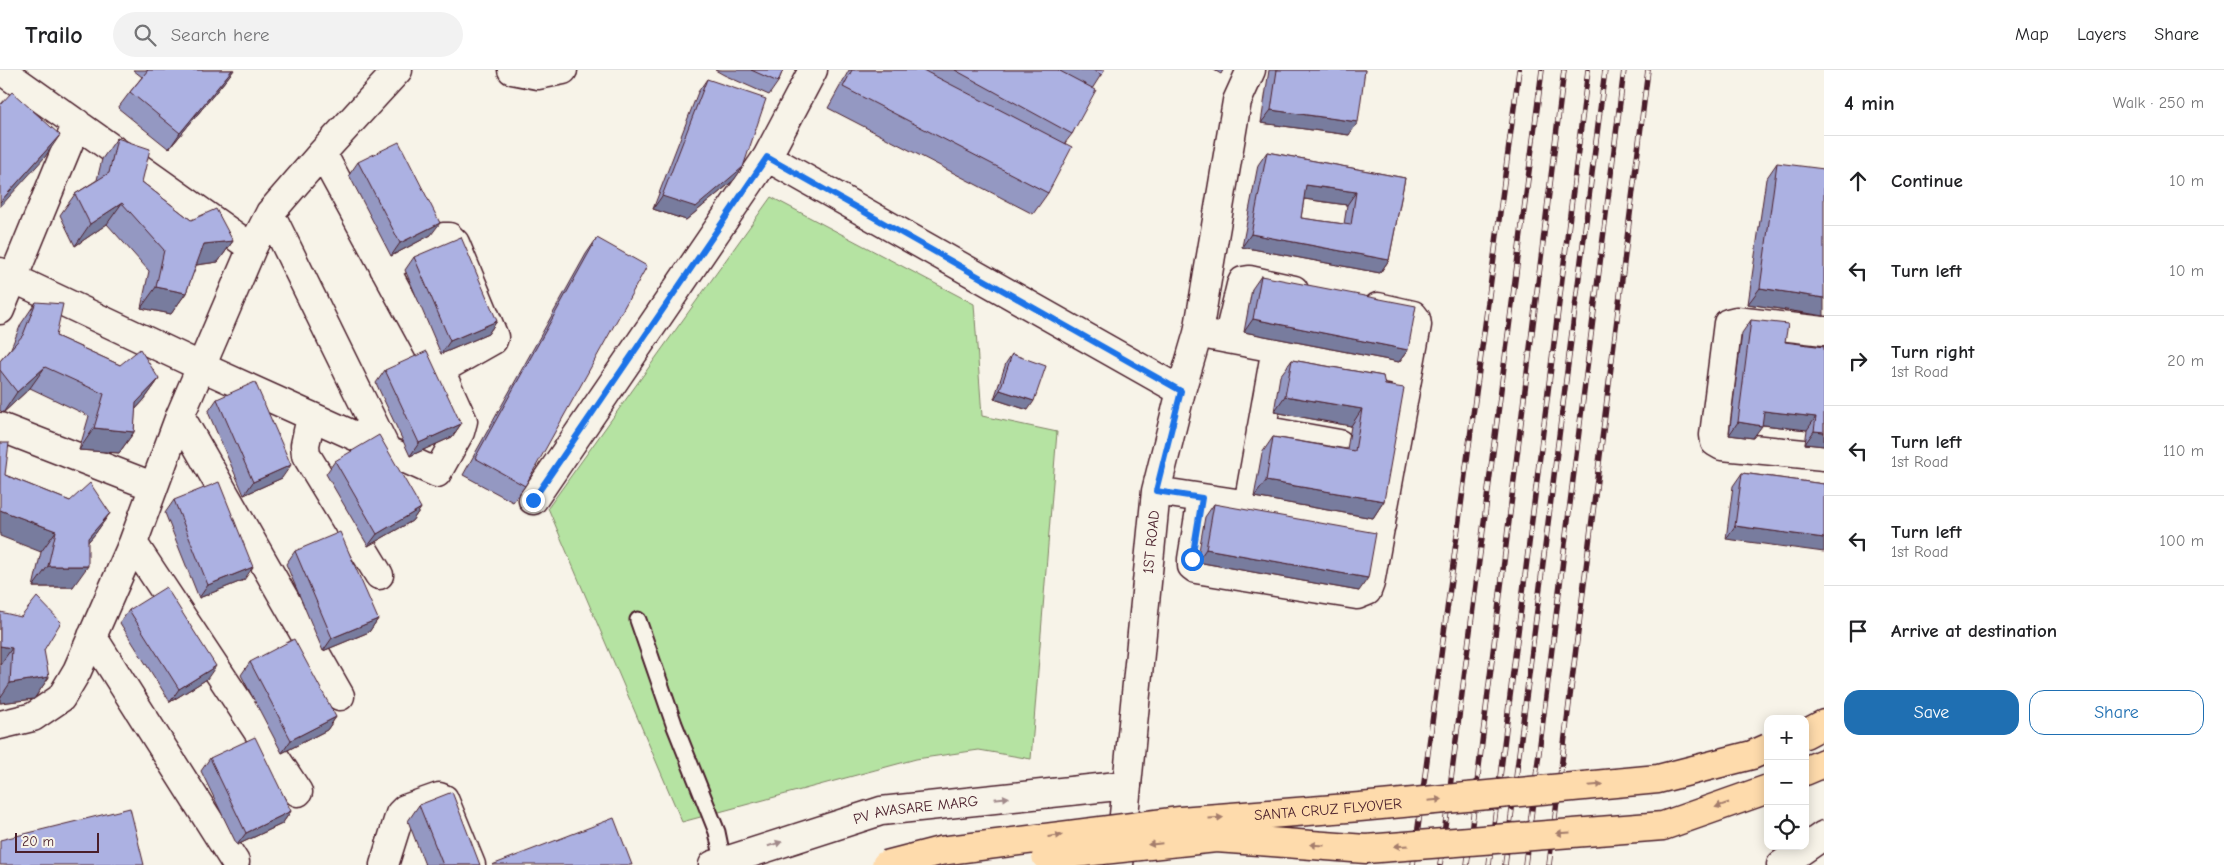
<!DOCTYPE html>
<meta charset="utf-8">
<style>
body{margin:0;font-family:"Comic Neue",sans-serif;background:#f2f2f2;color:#202124}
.controls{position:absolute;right:15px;bottom:15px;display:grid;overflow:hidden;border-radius:10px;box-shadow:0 2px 12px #0003}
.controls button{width:45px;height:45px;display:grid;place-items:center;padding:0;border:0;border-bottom:1px solid #e0e0e0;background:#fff;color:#202124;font:25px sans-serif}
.scale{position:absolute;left:15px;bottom:12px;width:84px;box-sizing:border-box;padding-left:5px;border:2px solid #4a1f2b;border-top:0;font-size:14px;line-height:18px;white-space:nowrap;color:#4a1f2b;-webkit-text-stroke:4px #f7f3e8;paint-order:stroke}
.stop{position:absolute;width:15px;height:15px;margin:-11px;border:4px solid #1a73e8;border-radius:50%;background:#fff}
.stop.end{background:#1a73e8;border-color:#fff;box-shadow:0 1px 5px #0008}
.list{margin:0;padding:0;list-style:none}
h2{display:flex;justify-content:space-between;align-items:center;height:65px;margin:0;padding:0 20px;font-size:21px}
h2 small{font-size:16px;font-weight:400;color:#757577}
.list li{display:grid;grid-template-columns:32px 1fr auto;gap:15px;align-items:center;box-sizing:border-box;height:90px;padding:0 20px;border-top:1px solid #e0e0e0}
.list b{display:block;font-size:19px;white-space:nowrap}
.list p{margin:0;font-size:16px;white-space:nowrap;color:#757577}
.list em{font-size:16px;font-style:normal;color:#757577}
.actions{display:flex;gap:10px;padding:15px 20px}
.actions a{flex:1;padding:11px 0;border:1px solid #1f6fb2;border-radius:15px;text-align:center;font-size:18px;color:#1f6fb2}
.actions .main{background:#1f6fb2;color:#fff}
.icon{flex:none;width:28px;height:28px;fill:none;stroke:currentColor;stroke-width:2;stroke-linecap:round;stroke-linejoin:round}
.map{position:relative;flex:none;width:1824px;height:795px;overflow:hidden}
header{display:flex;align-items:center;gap:30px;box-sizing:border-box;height:70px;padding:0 25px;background:#fff;border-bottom:1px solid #e0e0e0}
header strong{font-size:24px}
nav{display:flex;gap:28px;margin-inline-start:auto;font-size:18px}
.search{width:350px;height:45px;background:#f2f2f2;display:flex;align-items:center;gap:12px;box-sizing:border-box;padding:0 18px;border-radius:28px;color:#757577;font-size:19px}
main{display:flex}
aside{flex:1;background:#fff}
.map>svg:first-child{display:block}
.green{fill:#b5e3a2;stroke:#808166}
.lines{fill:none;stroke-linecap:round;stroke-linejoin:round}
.lane-casing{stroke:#4a1f2b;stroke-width:19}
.street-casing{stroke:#4a1f2b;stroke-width:31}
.secondary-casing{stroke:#4a1f2b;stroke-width:31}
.primary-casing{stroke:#4a1f2b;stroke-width:31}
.lane{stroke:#f7f3e8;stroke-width:15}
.street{stroke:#f7f3e8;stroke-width:28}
.secondary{stroke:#f7f3e8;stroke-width:28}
.primary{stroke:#fedbac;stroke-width:28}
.rail-casing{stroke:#4a1f2b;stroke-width:5.5}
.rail{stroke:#f7f3e8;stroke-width:4;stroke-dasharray:11;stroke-linecap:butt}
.primary-bridge-casing{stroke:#4a1f2b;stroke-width:31;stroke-linecap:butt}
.primary-bridge{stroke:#fedbac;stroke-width:28}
.wall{fill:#9498c2;stroke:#4a1f2b;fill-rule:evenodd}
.shaded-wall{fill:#787c9e;stroke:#4a1f2b}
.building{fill:#acb1e2;stroke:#4a1f2b;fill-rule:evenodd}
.oneway{fill:#a47d6c}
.oneway2{fill:#a0898a}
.route{stroke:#1a73e8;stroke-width:6}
.labels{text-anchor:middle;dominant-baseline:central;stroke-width:5;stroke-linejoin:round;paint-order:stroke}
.street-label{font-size:15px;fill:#4a1f2b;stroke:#f7f3e8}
</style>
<header>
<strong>Trailo</strong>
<div class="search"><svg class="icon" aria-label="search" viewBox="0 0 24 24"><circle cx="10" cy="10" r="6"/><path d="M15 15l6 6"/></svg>Search here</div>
<nav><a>Map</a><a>Layers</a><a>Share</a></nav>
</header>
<main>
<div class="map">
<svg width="1824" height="795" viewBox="0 0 1824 795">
<rect width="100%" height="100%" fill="#f7f3e8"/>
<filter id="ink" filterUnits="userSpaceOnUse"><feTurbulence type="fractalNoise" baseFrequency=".02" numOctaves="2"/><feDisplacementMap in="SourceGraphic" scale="10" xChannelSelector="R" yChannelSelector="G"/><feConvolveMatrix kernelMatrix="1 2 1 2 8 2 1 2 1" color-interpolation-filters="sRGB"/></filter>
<g filter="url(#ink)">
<!-- green -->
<path class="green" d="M771,127L974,234L982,346L1057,362L1031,689L979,680L916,689L682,752L548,438Z"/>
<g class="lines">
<!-- lane casing -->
<g class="lane-casing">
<path id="lane" d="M638,550L674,654L717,762L723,791"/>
</g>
<!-- street casing -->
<g class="street-casing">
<path id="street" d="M1,0L252,178
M512,0L538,5L563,0
M767,87L813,0
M270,143L387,381
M384,198L443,167H449L455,173L494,267L493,270L440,300
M0,202L202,297L437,403L460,362L463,351L440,300L322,83
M0,240L77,53
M1824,261L1736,251L1728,253L1714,365L1715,372L1722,376L1824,386
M1212,266L1408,303
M1228,269L1241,215L1243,211L1249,210L1294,220
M1181,321L1198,263L1237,31L1251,0
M180,346L340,626
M311,347L305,375L306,385L379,505
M0,357L152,416
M1261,360L1339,374
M1156,421L1381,455
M1202,428L1192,489V496L1196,499L1357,525L1367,521L1370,513L1417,255L1416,249L1413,245L1378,237
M533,430L767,87L1181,321L1156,421L1127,715
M1248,435L1276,278
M133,473L298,722
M92,566L235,792
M0,655L33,647L61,628L77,601L133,473L180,346L252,178L270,143L322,83L398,0
M384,795L400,744L405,739L439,727L444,729L471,795"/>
</g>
<!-- secondary casing -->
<g class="secondary-casing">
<g id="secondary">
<path id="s1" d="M713,795L881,741L1127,715L1119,795"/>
<path d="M1781,795L1824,765"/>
</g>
</g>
<!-- primary casing -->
<g class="primary-casing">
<path id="primary" d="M1805,664L1824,654
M1805,701L1824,693"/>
</g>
<!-- lane -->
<use href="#lane" class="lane"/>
<!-- street -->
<use href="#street" class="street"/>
<!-- secondary -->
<use href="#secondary" class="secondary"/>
<!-- primary -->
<use href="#primary" class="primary"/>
<!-- rail casing -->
<g class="rail-casing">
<path id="rail" d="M1413,795L1519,0
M1440,795L1542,0
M1467,795L1564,0
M1489,795L1588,0
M1505,795L1605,0
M1525,795L1624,0
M1549,795L1648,0"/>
</g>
<!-- rail -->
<use href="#rail" class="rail"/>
<!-- primary-bridge casing -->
<g class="primary-bridge-casing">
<g id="primary-bridge">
<path d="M1046,786L1216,768L1366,779L1663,756L1768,719"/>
<path id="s2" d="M886,795L940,781L1180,751L1360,737L1658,709L1752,685L1768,678"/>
</g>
</g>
<!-- primary-bridge -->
<use href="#primary-bridge" class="primary-bridge"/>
</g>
<!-- wall -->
<path class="wall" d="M133,0H234L169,79L118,38L130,22L142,7Z
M715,0H783L778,12L769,25L724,5Z
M849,0H1104L1092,19L1072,64L1065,73L1048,123L1033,144L828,38Z
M1214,0H1223L1221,4Z
M1269,0H1365L1349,65L1261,53Z
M707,9L734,110L686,150L653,139L698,22Z
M117,68L142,112L191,150L233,171L218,192L196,195L186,223L171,244L141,238L149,201L107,154L75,176L60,145L75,124L97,110L102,89Z
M1267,82L1405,108L1389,190L1380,203L1242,177L1258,95ZM1304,129L1347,135L1344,154L1301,148Z
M358,92L431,165L391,186L349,105Z
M1777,93L1824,246L1748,234L1766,109Z
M597,168L525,416L513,432L463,405L586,184Z
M414,187L497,251L488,264L441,284L405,200Z
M1261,206L1408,280L1399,292L1244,262L1252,219Z
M36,232L56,266L120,295L159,309L144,330L135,340L134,362L119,383L79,380L89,346L30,318L3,343L0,340V291L11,278L21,254Z
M1751,250L1785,272L1824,277V376L1805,374L1807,360L1762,355L1753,368L1729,365L1742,263Z
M1012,284L1028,340L994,329L1006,293Z
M1292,290L1383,306L1384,431L1373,448L1254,427L1262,383L1273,367L1347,379L1351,356L1274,342L1280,306Z
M385,300L461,354L452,367L410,386L376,313Z
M217,329L282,408L244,425L208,342Z
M335,391L421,438L412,451L368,476L326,404Z
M1742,403L1824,414L1726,469L1733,416Z
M5,405L70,431L110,443L95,464L88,472L73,517H33L41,482Z
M174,430L244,510L199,528L165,443Z
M1214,434L1359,521L1197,492L1205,447Z
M295,481L378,549L369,562L323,581L286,494Z
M129,540L207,609L170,632L120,553Z
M0,542L49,607L34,629L0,633Z
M250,592L336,647L327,660L282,683L241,605Z
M210,688L291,741L282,754L237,775L201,701Z
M419,735L480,795H425L408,751Z"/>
<!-- shaded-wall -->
<path class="shaded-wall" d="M232,0H234L169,79L180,63Z
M1271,40L1358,52L1349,65L1261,53Z
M60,65L45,87L0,137V132Z
M743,97L734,110L686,150L653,139L662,126Z
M1306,115L1356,122L1347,135L1297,128Z
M122,133L107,154L75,176L90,154Z
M440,153L431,165L391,186L400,173Z
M1251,164L1389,190L1380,203L1242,177Z
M233,171L218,192L189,196L204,174Z
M156,217L186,223L171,244L141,238Z
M1760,218L1824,228V246L1748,234Z
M1253,249L1408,280L1399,292L1244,262Z
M497,251L488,264L441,284L450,271Z
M45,297L30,318L3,343L17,322Z
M159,309L144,330L121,355L136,333Z
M1000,320L1034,331L1028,340L994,329Z
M1285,326L1362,339L1351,356L1274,342Z
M1764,341L1816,347L1807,360L1755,354Z
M1738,352L1762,356L1753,368L1729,365Z
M461,354L452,367L410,386L419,373Z
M94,358L134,362L119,383L79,380Z
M1814,361L1824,362V376L1805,374Z
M291,395L282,408L244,425L253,412Z
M1266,411L1384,431L1373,448L1254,427Z
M421,438L412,451L368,476L377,464Z
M0,440L56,461L41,482L0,466Z
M110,443L95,464L73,489L88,468Z
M1735,456L1824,468V482L1726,469Z
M1206,479L1368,508L1359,521L1197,492Z
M48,496H88L73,517H33Z
M253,497L244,510L199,528L208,515Z
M378,549L369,562L323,581L332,568Z
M0,576L12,578L0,595Z
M216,596L207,609L170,632L179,619Z
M49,607L34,629L0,633V628L10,613Z
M336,647L327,660L282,683L291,670Z
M291,741L282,754L237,775L246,763Z"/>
<!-- building -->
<path class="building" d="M148,0H232L180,63L130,22Z
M751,0H783L778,12Z
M852,0H923L1072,77L1048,123L843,17Z
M955,0H1058L1096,20L1072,64Z
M1093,0H1104L1102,5Z
M1277,0H1365L1358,52L1271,40Z
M707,9L766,29L743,97L696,137L662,126Z
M12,22L60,65L0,132V35Z
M117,68L150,79L142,112L191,150L216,139L233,171L204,174L186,223L156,217L164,180L122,133L90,154L75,124L109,103Z
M399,72L440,153L400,173L358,92Z
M1267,82L1405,108L1389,190L1251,164ZM1306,115L1356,122L1351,155L1301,148Z
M1777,93L1824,99V228L1760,218Z
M461,167L497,251L450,271L414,187Z
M597,168L647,196L525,416L475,388Z
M1261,206L1416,236L1408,280L1253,249Z
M36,232L63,234L56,266L120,295L140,279L159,309L136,333L134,362L94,358L104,324L45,297L17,322L0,300V291L23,265Z
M1751,250L1788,254L1785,272L1824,277V362L1814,361L1816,347L1764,341L1762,356L1738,352Z
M427,281L461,354L419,373L385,300Z
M1012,284L1046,296L1034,331L1000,320Z
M1292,290L1383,306L1385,315L1404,318L1384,431L1266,411L1273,367L1355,381L1362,339L1285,326Z
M255,312L291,395L253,412L217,329Z
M379,365L421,438L377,464L335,391Z
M0,373H9L5,405L70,431L90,413L110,443L88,468V496H48L56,461L0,440Z
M1742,403L1824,414V468L1735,456Z
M219,412L253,497L208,515L174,430Z
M1214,434L1376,463L1368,508L1206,479Z
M340,462L378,549L332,568L295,481Z
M166,517L216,596L179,619L129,540Z
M37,527L61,552L44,580L49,607L10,613L12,578L0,576V542L21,547Z
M294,569L336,647L291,670L250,592Z
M255,667L291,741L246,763L210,688Z
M452,722L480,795H443L419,735Z
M130,738L144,795H0V770Z
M614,748L632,795H492Z"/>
<!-- one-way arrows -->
<defs><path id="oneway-solid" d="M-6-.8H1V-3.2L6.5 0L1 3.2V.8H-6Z" transform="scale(1.25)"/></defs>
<g class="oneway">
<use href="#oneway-solid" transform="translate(1596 715) rotate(-5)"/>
<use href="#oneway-solid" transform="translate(1435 730) rotate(-5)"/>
<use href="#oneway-solid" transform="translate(1722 735) rotate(161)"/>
<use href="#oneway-solid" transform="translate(1216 748) rotate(-4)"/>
<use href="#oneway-solid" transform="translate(1563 763) rotate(176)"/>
<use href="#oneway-solid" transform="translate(1055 766) rotate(-7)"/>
<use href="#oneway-solid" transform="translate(1155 774) rotate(174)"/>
<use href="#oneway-solid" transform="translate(1317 775) rotate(-176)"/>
<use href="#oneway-solid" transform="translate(1401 776) rotate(176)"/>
</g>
<g class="oneway2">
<use href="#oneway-solid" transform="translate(1002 728) rotate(-6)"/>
<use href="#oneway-solid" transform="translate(775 774) rotate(-17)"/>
</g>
</g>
<g class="lines" filter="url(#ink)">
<!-- route -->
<path class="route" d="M533,430L767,87L1181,321L1156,421L1202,428L1192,489"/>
</g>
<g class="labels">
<!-- street labels -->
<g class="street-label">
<text transform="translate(1151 472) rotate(-84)">1ST ROAD</text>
<text stroke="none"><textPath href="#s2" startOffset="446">SANTA CRUZ FLYOVER</textPath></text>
<text stroke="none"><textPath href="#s1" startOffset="211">PV AVASARE MARG</textPath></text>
</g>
</g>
</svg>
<div class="controls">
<button>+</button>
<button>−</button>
<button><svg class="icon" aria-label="locate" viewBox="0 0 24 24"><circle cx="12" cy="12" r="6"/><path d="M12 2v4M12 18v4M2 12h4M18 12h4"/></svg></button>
</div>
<div class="scale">20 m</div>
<div class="stop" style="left:1192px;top:489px"></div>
<div class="stop end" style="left:533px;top:430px"></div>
</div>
<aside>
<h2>4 min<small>Walk · 250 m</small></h2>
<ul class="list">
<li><svg class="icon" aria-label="ahead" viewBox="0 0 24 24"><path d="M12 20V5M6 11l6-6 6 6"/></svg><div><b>Continue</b></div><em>10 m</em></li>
<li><svg class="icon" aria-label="left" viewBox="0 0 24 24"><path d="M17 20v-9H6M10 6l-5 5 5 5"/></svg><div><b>Turn left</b></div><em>10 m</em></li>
<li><svg class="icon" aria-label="right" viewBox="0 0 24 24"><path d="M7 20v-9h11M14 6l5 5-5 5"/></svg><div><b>Turn right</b><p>1st Road</p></div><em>20 m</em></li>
<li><svg class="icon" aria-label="left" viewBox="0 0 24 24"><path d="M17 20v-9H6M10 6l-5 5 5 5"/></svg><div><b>Turn left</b><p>1st Road</p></div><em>110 m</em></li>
<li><svg class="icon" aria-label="left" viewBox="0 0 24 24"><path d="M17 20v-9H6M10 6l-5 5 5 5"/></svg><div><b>Turn left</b><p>1st Road</p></div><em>100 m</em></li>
<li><svg class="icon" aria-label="arrive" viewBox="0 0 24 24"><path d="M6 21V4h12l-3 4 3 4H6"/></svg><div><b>Arrive at destination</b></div></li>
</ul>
<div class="actions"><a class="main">Save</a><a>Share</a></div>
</aside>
</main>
